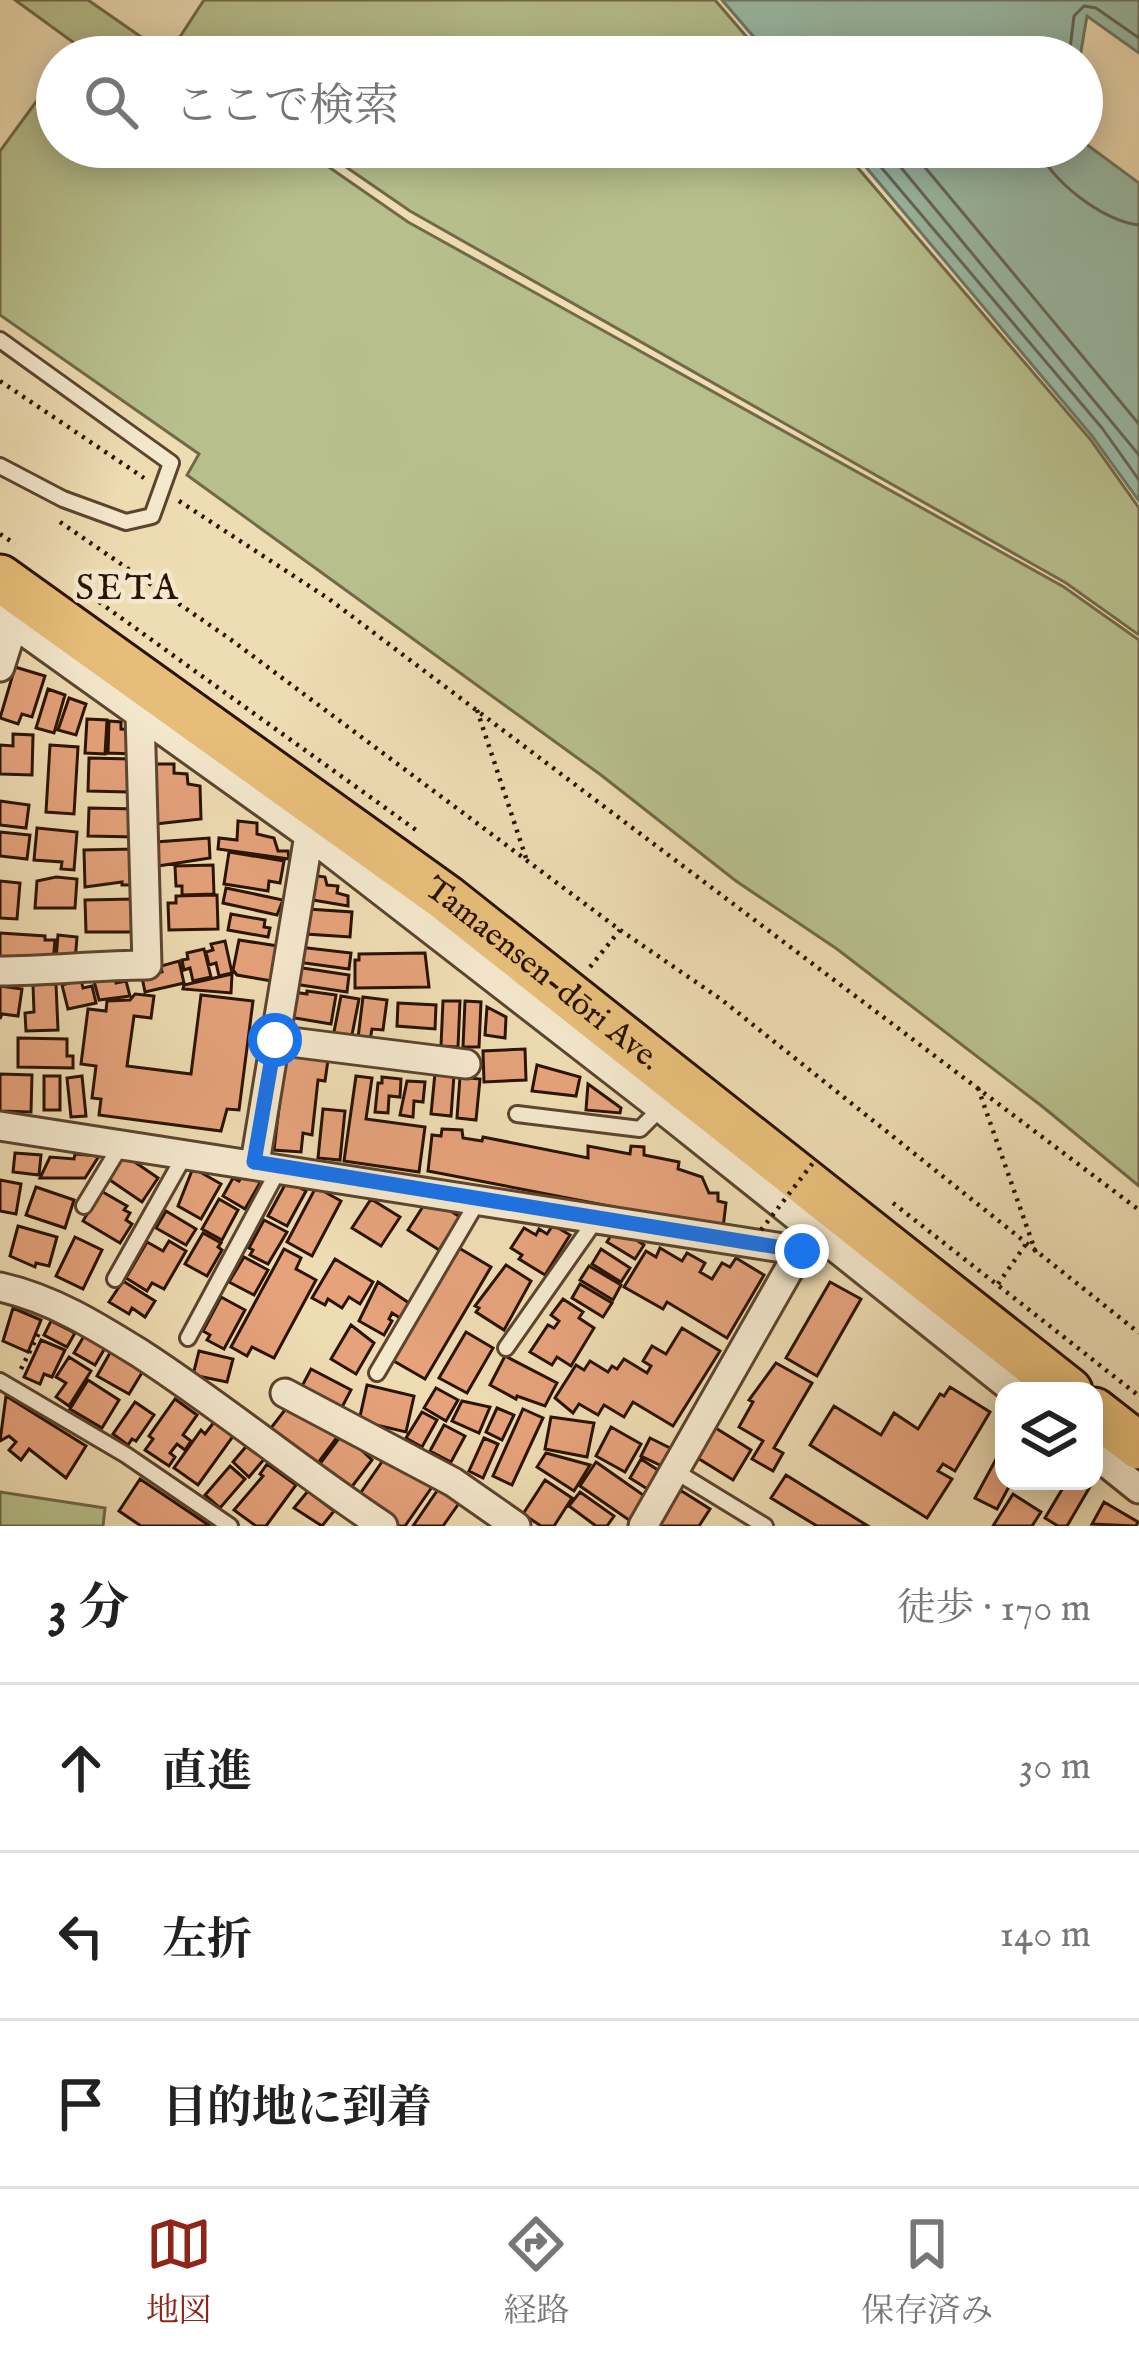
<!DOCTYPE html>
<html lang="ja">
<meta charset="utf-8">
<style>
body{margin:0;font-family:"IM FELL English","Noto Serif JP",serif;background:#f6f6f6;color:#222}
.controls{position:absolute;right:36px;bottom:36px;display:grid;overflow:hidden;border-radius:24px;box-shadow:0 6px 30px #0003}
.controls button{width:108px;height:108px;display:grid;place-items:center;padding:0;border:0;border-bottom:3px solid #e0e0e0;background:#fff;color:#222;font:60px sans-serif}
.stop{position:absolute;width:36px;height:36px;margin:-27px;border:9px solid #1a73e8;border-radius:50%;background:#fff}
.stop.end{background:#1a73e8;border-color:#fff;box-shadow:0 3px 12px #0008}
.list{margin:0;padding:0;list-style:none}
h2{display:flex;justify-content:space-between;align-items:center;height:156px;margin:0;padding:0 48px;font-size:51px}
h2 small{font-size:39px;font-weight:400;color:#767676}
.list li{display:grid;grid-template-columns:78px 1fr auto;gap:36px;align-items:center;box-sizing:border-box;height:168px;padding:0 48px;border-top:3px solid #e0e0e0}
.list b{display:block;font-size:45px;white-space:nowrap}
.list em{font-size:39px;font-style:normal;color:#767676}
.icon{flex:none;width:66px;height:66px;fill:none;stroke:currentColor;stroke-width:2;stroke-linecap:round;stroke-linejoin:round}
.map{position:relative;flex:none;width:1139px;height:1526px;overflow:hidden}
.search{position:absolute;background:#fff;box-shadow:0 6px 30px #0003;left:36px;right:36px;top:36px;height:132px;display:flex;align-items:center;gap:30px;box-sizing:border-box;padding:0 42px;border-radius:66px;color:#767676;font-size:45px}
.sheet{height:660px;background:#fff}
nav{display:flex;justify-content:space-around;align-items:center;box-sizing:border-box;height:168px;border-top:3px solid #e0e0e0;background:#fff;font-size:33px;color:#767676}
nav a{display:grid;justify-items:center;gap:6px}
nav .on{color:#8f2418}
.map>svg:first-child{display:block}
.green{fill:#b7c08d;stroke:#716948;stroke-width:3}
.water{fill:#9abca8;stroke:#6e7866;stroke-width:3}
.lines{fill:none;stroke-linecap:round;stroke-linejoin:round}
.shore{stroke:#626755;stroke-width:3}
.building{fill:#e5a27b;stroke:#2b1202;stroke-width:3}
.lane-casing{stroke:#5c442e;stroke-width:20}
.street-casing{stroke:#5c442e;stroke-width:33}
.primary-casing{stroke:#2b1202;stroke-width:51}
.path{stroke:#2b1202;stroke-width:4.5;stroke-dasharray:3 6;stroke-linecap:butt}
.lane{stroke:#f4e8cd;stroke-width:14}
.street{stroke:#f4e8cd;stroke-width:27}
.primary{stroke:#e7be79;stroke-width:45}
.path-bridge{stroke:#2b1202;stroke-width:4.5;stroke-dasharray:3 6;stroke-linecap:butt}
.route{stroke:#1a73e8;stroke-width:15}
.labels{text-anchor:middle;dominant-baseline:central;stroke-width:9;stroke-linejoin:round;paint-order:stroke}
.street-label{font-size:33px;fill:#2b1202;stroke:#f4e8cd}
.neighbourhood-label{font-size:36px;letter-spacing:3px;fill:#2b1202;stroke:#f4e8cd}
</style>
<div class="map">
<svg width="1139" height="1526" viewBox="0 0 1139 1526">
<rect width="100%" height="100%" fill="#eedcb2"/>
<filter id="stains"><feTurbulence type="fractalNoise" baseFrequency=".00167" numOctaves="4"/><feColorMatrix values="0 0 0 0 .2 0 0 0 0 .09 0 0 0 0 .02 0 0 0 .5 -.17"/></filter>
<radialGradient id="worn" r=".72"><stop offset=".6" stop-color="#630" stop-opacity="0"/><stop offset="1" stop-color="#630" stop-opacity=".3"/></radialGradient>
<!-- green -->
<path class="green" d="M15,0H88L170,57H69L77,45Z
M204,0H715L764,57H185L172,49Z
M57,73V147H300L408,222L1064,587L1139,640V1186L1043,1107L837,949L736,881L601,775L187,475L199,454L0,315V151Z
M317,147H840L1090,439L1139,508V635L1066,583L410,211Z
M0,1492L105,1508L103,1526H0Z"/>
<!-- water -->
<path class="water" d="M722,0H1139V53L1087,16L1080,57H771Z
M1082,141L1139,183V501L1092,436L849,147H1082Z"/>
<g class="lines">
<!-- shore -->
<path class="shore" d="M1069,57L1074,16L1084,6L1096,8L1139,38
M864,147L1102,428L1139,480
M884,147L1139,455
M908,147L1139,424
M1038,147C1047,179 1106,223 1139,225"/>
</g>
<!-- building -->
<path class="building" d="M15,667L45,676L32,717L22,714L18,724L0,718Z
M48,689L65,695L54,733L36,728Z
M69,698L86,704L76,735L58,730Z
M87,719L107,720L105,754L85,753Z
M109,721L121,722V729L135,730L134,754L108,753Z
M13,734L33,735L32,775L0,774V745L13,746Z
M50,745L78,747L74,814L46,812Z
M89,758L130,759L128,792L88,791Z
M154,764H174V773L187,774L188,784L200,786L201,819L155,824Z
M0,801L29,805L26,828L0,825Z
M89,808L137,809L136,837L88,836Z
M238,821L257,823V834L274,838L278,851H288L289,859L218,849L219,838L237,840Z
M37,828L77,832L74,870L61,869L62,862L34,860Z
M0,832L30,835L27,859L0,856Z
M209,838L210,858L158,866L156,842Z
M136,849L137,885H122V882L85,887L84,850Z
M229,852L284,861L280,883L269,881L268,891L224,884Z
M213,865L214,894L182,895V886H176L175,866Z
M311,875L325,877L327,885L338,886L337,893L348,896V906L307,899Z
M56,877L77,879L75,908H35L37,881Z
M0,881L20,883L17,919L0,918Z
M226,888L283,900L277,915L223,903Z
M217,895L218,929L169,930L168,903H176V896Z
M135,899V932H86L85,900Z
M308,909L352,912L350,937L306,934Z
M231,914L265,920L264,927L270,928L268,937L228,930Z
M0,933L45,936V940H55L53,963L0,960Z
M58,935L77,937L75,961L56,959Z
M239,940L278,946L272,981L237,975L233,970Z
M225,941L232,973L219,976L216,963L209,965L206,952L213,950L211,944Z
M299,947L351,953L349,969L297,962Z
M204,949L211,977L193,981L190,968L184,970L182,960L188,959L187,953Z
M425,953L429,987L355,988V960H359V954Z
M179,961L184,983L145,992L142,977L162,972L161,966Z
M296,967L349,975L347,992L294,984Z
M232,974L231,993L183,989L184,985Z
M114,976L116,983L126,981L130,996L99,1000L94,981Z
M81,980L83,988L92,986L96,1003L68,1009L62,985Z
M56,984L58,1030L26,1031L25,1013L34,1012L33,985Z
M0,986L22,989L18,1016L2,1014L0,1019Z
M307,991L336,995L331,1024L289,1017L293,992L307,994Z
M135,994L154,996L151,1018L134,1016L127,1066L191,1074L201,995L253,1001L239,1110L227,1109L221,1131L99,1115L101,1099L92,1098L96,1066L81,1064L88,1009L106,1011L107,1001L130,1000Z
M341,996L359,999L351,1040L333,1037Z
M363,997L387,1000L383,1030L372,1029L370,1040L358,1038Z
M443,1001H460L458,1047L441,1046Z
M465,1001L481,1002L479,1047H463Z
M398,1003L436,1005L435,1029L397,1026Z
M487,1007L506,1017L505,1038L485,1035Z
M18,1038L67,1039V1056H73V1068L18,1067Z
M525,1049L526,1080L484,1082L483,1051Z
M285,1056L328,1060L325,1081L318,1080L312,1135L303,1133L301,1152L274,1150Z
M537,1065L580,1077L576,1096L532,1091Z
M435,1073L454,1075L451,1116L431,1114Z
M0,1074L32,1075L31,1112L0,1111Z
M44,1076H60V1110H44Z
M82,1076L86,1116L71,1117L67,1078Z
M356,1076L372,1078L366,1119L425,1127L419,1172L344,1161Z
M382,1077L401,1079L400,1097L389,1096L388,1113L375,1112L378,1083H382Z
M460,1077L480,1079L476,1120L457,1118Z
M407,1081L425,1082L423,1102L414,1101L413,1117L400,1115Z
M588,1084L621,1108L620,1113L586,1110Z
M323,1109L345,1111L340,1160L318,1158Z
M442,1129L462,1130L463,1138L482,1141L483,1137L588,1158V1146L630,1154L631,1146L644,1147V1155L679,1162L678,1169L702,1177L709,1193H718V1201L726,1203L723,1228L428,1171L432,1135L441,1136Z
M15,1153L41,1155L39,1175L13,1172Z
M75,1154L99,1156L85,1178H40L50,1157L74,1159Z
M123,1154L158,1178L142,1202L107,1178Z
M193,1168L221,1184L201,1219L178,1206Z
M243,1175L261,1181L245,1209L223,1196L233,1178L239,1181Z
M0,1180L21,1184L16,1214L0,1211Z
M287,1181L306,1191L287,1226L268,1216Z
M36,1187L74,1200L65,1228L26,1215Z
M316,1187L341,1201L312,1256L287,1242Z
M101,1191L127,1206L124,1210L130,1213L126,1220L132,1224L120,1243L83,1221Z
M429,1197L460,1217L439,1250L408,1230Z
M219,1199L238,1210L222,1240L202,1229Z
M371,1199L400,1217L381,1246L352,1228Z
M166,1211L196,1229L186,1245L156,1228Z
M264,1220L287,1232L268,1264L250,1255L253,1250L249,1248Z
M553,1225L570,1235L545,1275L519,1259L522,1255L511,1248L524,1228L536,1235L539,1229L547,1234Z
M18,1226L57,1237L49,1266L36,1263L35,1267L10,1256Z
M616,1227L644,1245L635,1259L607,1242Z
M203,1233L221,1243L218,1247L222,1250L207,1276L185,1264Z
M75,1237L102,1250L83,1289L56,1276Z
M169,1241L186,1251L164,1289L152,1283L147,1291L126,1278L147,1242L163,1251Z
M459,1248L491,1267L425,1379L392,1360Z
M660,1248L682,1261L687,1253L705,1263L700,1272L712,1279L722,1263L730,1267L736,1258L764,1275L727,1338L667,1302L663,1309L624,1287L646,1251L656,1257Z
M284,1249L301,1258L296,1269L316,1280L274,1358L252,1347L247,1356L231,1347Z
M601,1249L630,1268L621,1282L592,1264Z
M244,1257L268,1270L254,1295L229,1282Z
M335,1259L373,1282L360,1304L349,1297L342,1308L328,1299L325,1305L312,1298Z
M506,1265L531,1281L504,1330L476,1312L479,1308L475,1306Z
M589,1266L621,1285L613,1300L580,1280Z
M123,1281L155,1301L145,1317L132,1308L129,1314L109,1302Z
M378,1282L409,1303L400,1318L392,1313L389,1319L392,1321L384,1335L359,1321Z
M830,1282L861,1299L817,1376L786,1358Z
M580,1284L612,1303L603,1317L572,1298Z
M221,1297L245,1310L224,1349L207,1340L210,1335L203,1331Z
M563,1299L583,1312L579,1318L594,1328L571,1366L557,1357L552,1365L530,1352L548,1325L554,1328L559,1321L551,1315Z
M13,1308L41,1320L28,1352L3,1341Z
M51,1321L75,1333L67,1347L44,1335Z
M351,1325L374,1343L356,1374L331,1359Z
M682,1328L720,1351L673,1426L633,1402L624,1417L604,1405L598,1415L579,1404L573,1413L555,1398L576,1365L584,1370L590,1361L608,1372L612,1366L617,1369L624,1359L647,1373L651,1366L643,1361L652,1346L666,1354Z
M466,1332L493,1348L467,1393L439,1378Z
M84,1336L105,1348L95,1365L74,1353Z
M41,1340L65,1350L52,1377L44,1374L40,1384L24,1377Z
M111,1351L143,1371L129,1394L97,1376Z
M199,1351L233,1359L227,1382L193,1375Z
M505,1356L557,1383L545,1406L517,1396L516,1399L490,1385Z
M69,1357L91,1371L69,1406L56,1397L66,1383L56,1377Z
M776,1363L812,1383L774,1448L783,1453L773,1471L752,1459L763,1441L739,1427L753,1402L749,1400Z
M311,1369L351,1390L341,1409L301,1388Z
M88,1380L119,1400L102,1428L70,1409Z
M367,1385L414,1396L406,1432L359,1421Z
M950,1387L990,1412L955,1471L943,1464L938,1471L952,1479L927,1518L810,1445L834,1406L881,1435L894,1413L918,1429L940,1394L944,1396Z
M436,1388L458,1400L446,1421L424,1408Z
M6,1396L86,1446L66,1478L29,1449L21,1460L9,1450L16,1442L9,1436L0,1441Z
M175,1399L197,1415L183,1435L191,1441L185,1450L177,1444L170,1453L175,1457L169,1466L145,1450L153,1439L149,1436Z
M462,1401L490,1407L479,1433L452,1421Z
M135,1402L154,1415L136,1441L132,1439L128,1445L113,1434Z
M291,1402L338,1436L318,1463L271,1428Z
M497,1408L514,1415L502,1440L486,1432Z
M523,1409L543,1418L512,1485L493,1476Z
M422,1412L437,1420L422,1447L406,1438Z
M551,1417L594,1423L587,1457L545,1449Z
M214,1422L234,1435L198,1485L174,1468L201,1430L205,1434Z
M444,1425L465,1436L451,1462L430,1451Z
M611,1427L641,1444L625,1472L596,1456Z
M714,1427L751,1450L733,1480L696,1457Z
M343,1433L372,1460L351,1488L319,1465Z
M484,1438L498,1444L483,1478L469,1471Z
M650,1438L672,1449L664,1467L641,1456Z
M249,1443L266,1457L249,1477L233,1462Z
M1002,1448L1004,1481H1012L997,1509L975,1498Z
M546,1453L590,1465L574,1491L537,1467Z
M386,1456L432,1487L405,1526H398L357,1498Z
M641,1459L661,1472L649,1490L630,1478Z
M596,1462L646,1497L629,1520L580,1486Z
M267,1464L296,1485L266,1526H256L234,1510L263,1476L260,1474Z
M230,1466L245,1479L220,1508L205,1495Z
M786,1475L868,1526H817L771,1498Z
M140,1479L210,1526H141L119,1511Z
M545,1480L572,1498L554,1526H541L523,1514Z
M1067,1481H1084L1091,1485L1067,1526H1058L1045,1518Z
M441,1485L462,1499L443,1526H413Z
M680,1490L710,1509L699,1526H657Z
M308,1491L334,1511L322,1526L294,1508Z
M580,1492L614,1516L607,1526H596L569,1506Z
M1013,1494L1041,1512L1032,1526H993Z
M1104,1502L1138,1522L1136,1526L1092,1524Z"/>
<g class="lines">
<!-- lane casing -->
<g class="lane-casing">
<path id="lane" d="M0,340L171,463L152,516L126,522L63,499L0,466
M517,1114L640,1129L661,1108
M84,1206L121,1145
M115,1279L186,1153
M188,1338L280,1167
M506,1348L597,1218
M377,1373L479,1199
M0,1381L126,1455L230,1526
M675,1471L765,1526"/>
</g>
<!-- street casing -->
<g class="street-casing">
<path id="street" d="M0,614L309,835L661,1108L1015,1391
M0,667L14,623
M0,971C50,971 97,965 147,965L140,714
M275,1040L466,1064
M0,1126L802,1251
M255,1163L309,835
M0,1287C53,1299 96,1326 141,1354C224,1408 300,1471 383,1526
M285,1393L453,1482L516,1526
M1094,1453L1139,1489
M643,1526L807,1238"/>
</g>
<!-- primary casing -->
<g class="primary-casing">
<g id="primary">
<path id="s1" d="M0,578L446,898L1069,1391"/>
<path d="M1094,1411L1139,1446"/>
</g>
</g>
<!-- path -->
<path class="path" d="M0,381L144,478
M179,501L329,599L1139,1210
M60,522L230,639L620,930L722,1000L1139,1333
M0,534L15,544
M99,602L416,830
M477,710L526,858
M590,967L620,930
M978,1088L1036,1253
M893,1203L1139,1396
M998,1284L1026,1244
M21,1369L40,1331"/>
<!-- lane -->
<use href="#lane" class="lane"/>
<!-- street -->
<use href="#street" class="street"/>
<!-- primary -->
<use href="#primary" class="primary"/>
<!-- path-bridge -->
<path class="path-bridge" d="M761,1230L816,1159"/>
</g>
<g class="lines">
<!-- route -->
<path class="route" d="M275,1040L254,1162L802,1251"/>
</g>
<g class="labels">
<!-- street labels -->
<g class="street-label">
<text stroke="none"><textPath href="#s1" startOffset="672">Tamaensen-dōri Ave.</textPath></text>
</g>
<!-- neighbourhood labels -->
<g class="neighbourhood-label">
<text x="128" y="589">SETA</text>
</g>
</g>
<rect width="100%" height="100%" filter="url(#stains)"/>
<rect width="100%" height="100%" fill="url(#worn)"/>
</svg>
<div class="controls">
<button><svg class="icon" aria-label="layers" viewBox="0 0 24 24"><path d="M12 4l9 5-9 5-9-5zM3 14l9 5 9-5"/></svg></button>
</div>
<div class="stop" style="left:275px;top:1040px"></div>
<div class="stop end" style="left:802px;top:1251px"></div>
<div class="search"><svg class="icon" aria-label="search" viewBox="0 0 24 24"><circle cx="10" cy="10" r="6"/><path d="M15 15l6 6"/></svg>ここで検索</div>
</div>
<section class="sheet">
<h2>3 分<small>徒歩 · 170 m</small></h2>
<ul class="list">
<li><svg class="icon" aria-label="ahead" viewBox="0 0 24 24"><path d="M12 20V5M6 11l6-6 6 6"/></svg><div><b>直進</b></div><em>30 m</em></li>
<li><svg class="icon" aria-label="left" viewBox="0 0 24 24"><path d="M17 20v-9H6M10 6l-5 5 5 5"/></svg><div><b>左折</b></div><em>140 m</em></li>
<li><svg class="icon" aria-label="arrive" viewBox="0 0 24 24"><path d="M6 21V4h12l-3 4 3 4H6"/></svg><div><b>目的地に到着</b></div></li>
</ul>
</section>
<nav>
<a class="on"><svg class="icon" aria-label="map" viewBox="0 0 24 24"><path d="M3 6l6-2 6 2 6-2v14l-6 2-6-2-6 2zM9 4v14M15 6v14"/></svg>地図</a>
<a><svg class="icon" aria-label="directions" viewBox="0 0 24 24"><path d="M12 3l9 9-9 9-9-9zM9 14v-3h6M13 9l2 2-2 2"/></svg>経路</a>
<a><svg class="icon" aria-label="saved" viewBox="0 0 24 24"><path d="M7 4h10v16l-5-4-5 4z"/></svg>保存済み</a>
</nav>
